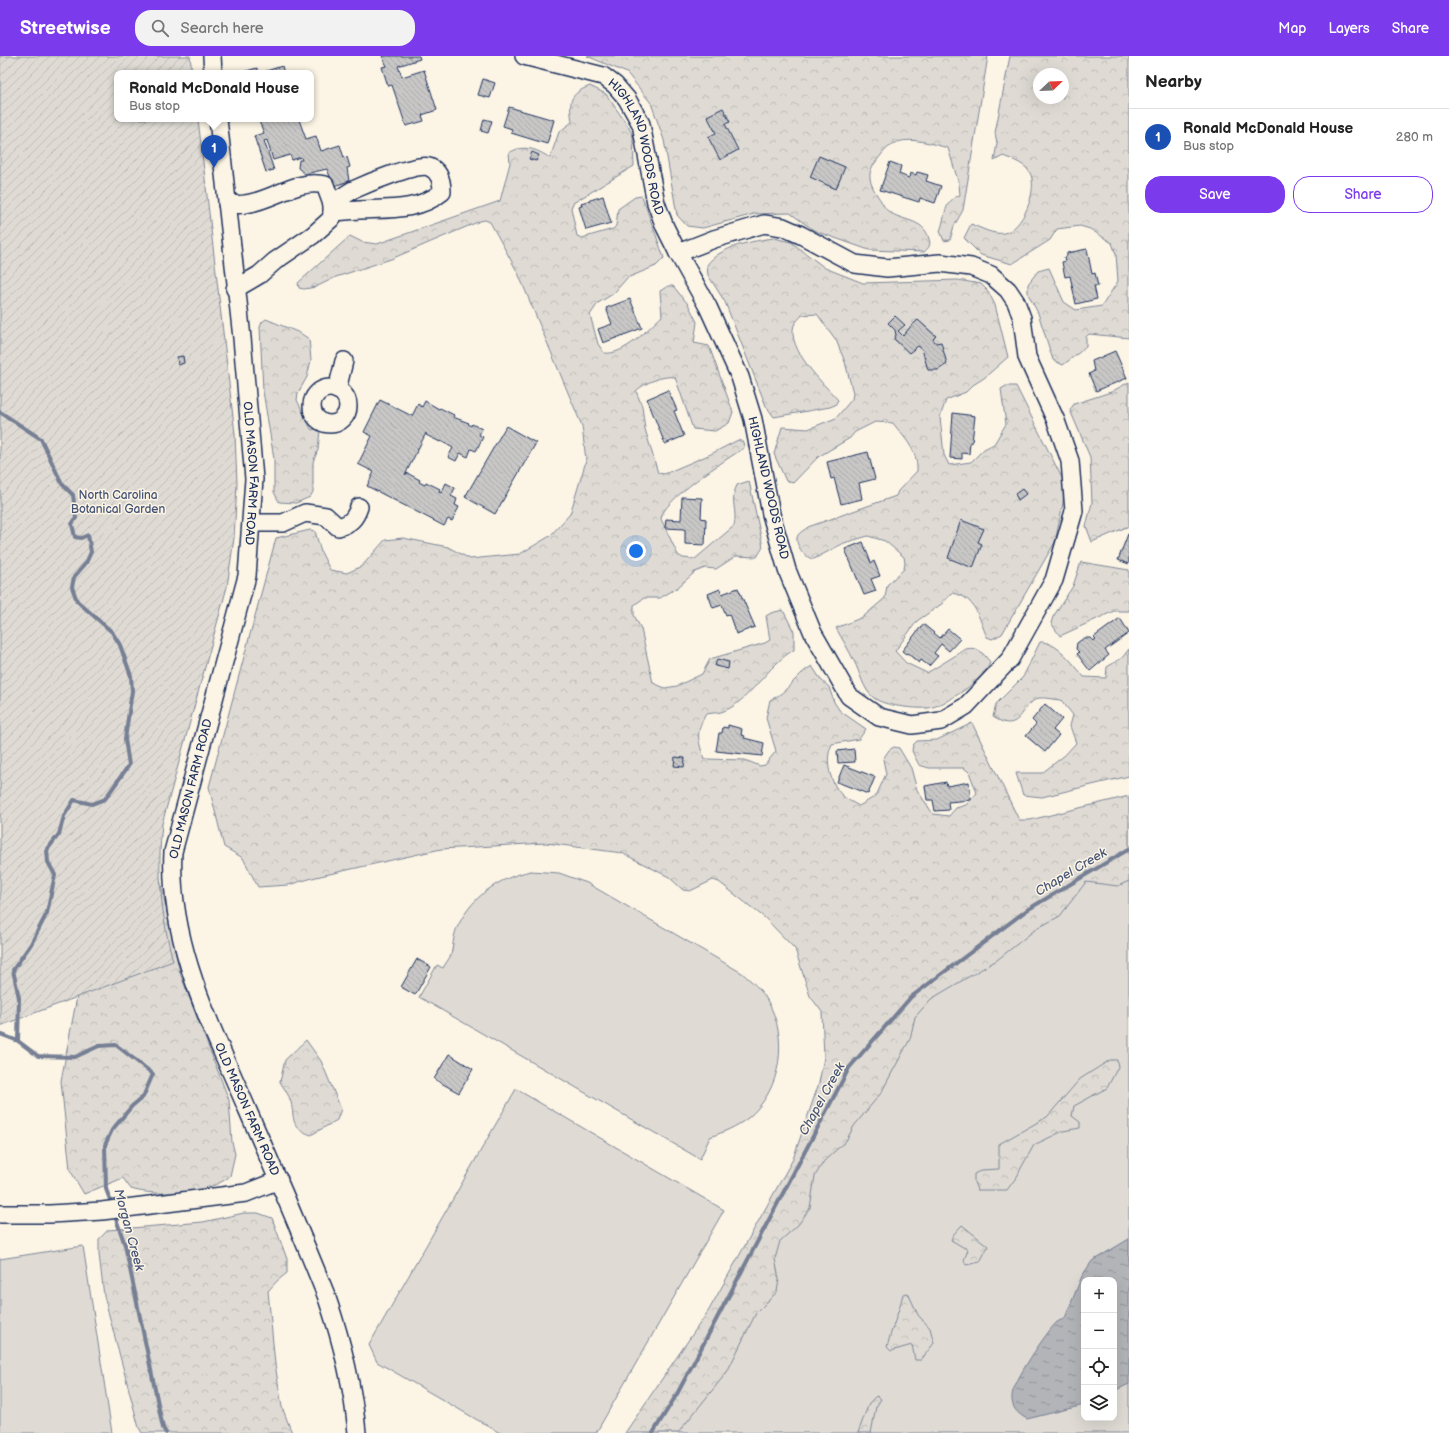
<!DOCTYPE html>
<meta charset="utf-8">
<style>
body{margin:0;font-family:"Balsamiq Sans",sans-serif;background:#f2f2f2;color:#222}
.controls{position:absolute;right:12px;bottom:12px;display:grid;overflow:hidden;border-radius:8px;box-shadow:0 4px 16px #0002}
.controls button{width:36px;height:36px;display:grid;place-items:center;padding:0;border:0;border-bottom:1px solid #e0e0e0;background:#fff;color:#222;font:20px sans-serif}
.compass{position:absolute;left:1033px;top:12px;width:36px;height:36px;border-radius:50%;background:#fff;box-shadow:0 4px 16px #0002;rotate:67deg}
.you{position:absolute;left:636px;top:495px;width:14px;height:14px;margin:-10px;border:3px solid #fff;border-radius:50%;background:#1a73e8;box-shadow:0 0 0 6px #1a73e833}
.badge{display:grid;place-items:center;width:26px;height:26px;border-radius:50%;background:#7c3aed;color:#fff;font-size:13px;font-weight:700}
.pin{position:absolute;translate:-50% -33px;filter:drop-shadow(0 1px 2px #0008)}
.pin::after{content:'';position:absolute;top:21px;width:14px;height:12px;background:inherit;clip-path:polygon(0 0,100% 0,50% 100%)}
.popup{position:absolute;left:114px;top:14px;width:200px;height:52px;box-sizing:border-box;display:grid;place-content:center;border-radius:8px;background:#fff;filter:drop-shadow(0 1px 3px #0005);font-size:13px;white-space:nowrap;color:#767676}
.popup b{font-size:15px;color:#222}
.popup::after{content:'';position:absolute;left:50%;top:100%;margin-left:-8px;border:8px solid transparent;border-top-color:#fff}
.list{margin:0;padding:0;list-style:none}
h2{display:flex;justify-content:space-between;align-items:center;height:52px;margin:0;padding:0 16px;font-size:17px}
h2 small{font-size:13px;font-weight:400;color:#767676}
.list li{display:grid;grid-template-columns:26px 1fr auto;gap:12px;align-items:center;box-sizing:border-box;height:56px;padding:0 16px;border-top:1px solid #e0e0e0}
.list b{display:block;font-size:15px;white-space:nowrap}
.list p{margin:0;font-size:13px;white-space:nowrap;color:#767676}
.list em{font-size:13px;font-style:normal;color:#767676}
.actions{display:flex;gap:8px;padding:12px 16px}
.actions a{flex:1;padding:9px 0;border:1px solid #7c3aed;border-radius:16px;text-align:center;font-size:14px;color:#7c3aed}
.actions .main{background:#7c3aed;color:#fff}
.icon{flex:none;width:22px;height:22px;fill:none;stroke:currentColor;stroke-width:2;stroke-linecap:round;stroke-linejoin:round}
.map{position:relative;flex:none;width:1129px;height:1377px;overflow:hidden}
header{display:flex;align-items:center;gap:24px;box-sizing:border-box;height:56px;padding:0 20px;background:#7c3aed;color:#fff}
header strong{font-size:19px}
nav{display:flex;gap:22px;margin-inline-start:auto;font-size:14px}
.search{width:280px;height:36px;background:#f2f2f2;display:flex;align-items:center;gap:10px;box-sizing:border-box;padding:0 14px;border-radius:16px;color:#767676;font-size:15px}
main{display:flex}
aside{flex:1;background:#fff}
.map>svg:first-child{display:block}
.green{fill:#dfdbd4;stroke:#7d8599;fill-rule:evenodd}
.forest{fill:url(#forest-crowns);stroke:#7d8599;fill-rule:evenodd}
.garden{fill:url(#garden-furrows);stroke:#7d8599}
.water{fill:url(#water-ripples);stroke:#767f94}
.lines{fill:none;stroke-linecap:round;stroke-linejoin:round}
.stream{stroke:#767f94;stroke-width:4}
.building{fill:url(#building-back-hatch);stroke:#1b2f5e}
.minor-casing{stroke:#1b2f5e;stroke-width:20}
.minor{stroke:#fcf5e5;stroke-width:17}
.labels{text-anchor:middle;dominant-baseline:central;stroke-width:3;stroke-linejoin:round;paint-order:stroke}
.street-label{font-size:12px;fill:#1b2f5e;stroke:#fcf5e5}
.park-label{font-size:12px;fill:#425176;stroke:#fcf5e5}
.water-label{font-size:13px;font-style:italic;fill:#485779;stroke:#fcf5e5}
</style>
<header>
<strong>Streetwise</strong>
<div class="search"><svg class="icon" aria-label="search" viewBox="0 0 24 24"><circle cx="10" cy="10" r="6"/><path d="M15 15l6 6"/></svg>Search here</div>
<nav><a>Map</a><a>Layers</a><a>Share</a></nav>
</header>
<main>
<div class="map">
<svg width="1129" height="1377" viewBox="0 0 1129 1377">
<defs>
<pattern id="forest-crowns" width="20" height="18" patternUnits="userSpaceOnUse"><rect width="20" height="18" fill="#dfdbd4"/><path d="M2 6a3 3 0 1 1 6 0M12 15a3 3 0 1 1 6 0" fill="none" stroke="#bfbcb8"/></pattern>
<pattern id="garden-furrows" width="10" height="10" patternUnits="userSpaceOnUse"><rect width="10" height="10" fill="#dfdbd4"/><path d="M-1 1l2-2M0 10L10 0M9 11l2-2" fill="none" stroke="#bfbcb8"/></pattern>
<pattern id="water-ripples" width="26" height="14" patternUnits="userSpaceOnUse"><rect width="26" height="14" fill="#b2b4b8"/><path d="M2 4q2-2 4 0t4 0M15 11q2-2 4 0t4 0" fill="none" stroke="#909399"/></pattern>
<pattern id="building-back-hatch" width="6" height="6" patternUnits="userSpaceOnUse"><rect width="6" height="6" fill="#c8c7c6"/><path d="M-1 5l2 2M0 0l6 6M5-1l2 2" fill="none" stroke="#ababac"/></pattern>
</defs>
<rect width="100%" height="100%" fill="#fcf5e5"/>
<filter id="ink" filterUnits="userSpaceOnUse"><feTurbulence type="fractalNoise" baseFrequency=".025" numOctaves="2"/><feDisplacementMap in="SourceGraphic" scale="8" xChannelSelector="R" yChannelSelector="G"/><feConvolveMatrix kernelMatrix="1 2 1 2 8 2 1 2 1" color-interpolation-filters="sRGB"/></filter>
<g filter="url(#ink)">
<!-- green -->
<path class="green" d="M1129,766V1377H644L806,1116L844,953ZM1084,1224H1114V1362H1084Z
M531,815L559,817L587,827L742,917C751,925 761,933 767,944C789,981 782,1034 748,1062C736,1071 724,1076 710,1081L700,1103L419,941L437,909L443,912C445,908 449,903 451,899C453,891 453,882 456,874C470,842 497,822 531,815Z
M516,1033L724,1154L596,1377H500L377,1306L369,1289Z
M83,1190L112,1377H0V1203Z"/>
<!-- forest -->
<path class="forest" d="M587,0H988L963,154L954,170L950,184L944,185L940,175C946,160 943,145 960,139L959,128L948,92C932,88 914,81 897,86C887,90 881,99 875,107C864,120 873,133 881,145C883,148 885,153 888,155C902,166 924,162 929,183C931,189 929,192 924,196L869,194L815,175L790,157L754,158L703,172L687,170L677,159L664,84L651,47L627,17Z
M1010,0H1129V282L1089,278L1086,281V291L1063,309L1053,304L1038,257L1028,238V228L1038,215L1049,212L1064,246L1076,254L1102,250L1118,225L1116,198L1112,187L1090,173L1080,170L1057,173L1050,184L1012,208L981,199L964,182L971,168C981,172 993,179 1004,177C1023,173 1037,136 1031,119C1027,108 1013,104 1003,100L994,105L997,87L995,77ZM1039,18H1063V42H1039Z
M590,30L606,38L628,70L633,80L634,110L573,147L571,152L577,180L582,182L613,173L616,170L618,153L635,141L642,140L664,202L656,210L627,222L613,238L598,247L590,259L598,288L604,297C624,300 649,272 662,260L660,235L668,230H673L688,248L697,266L694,287L709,290L733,356L729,367L715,375L693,373L675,321C663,319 644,327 636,335L642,350L645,373L658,417L664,418L711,398L738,384L743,386L744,392C727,403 662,444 661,463L678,499L683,502L695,503L734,470C738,454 729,446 737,429L749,425L763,491L757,501L736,500L716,513L705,512L695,516L677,532L660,542H644L634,549V559L641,573L653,627L665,632L677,630L702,618L710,603L765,587L770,584L766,560L771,557L783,554L794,576V594C769,607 748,648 721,656C717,657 711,657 706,658C695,677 698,683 704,703L745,704L760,710L765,709L776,695L766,662L770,644C788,637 795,619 812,610L821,624L829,631L834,646L840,655L866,673L859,683L832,688C824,704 830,728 843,740C847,744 854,747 859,750L876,740L886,718L883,703L889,694L894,691L899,692L911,712L917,734L933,758L949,760L956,752L966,749L977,737L969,716L964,712H929L919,709L912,695L913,689L917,685L937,684L972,667L1019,764H1030L1129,740V825L1118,830L1086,826L1060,860L1036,873L997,904L931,943L915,961L910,983L881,1037L854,1070L846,1085L824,1105L815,1120L810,1152L798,1169L780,1185L775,1203L779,1223L777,1236L756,1257L727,1316L678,1377H625L709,1254L793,1103L819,1027L824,1001L822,956L810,940L795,893L765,862L719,826L713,824L690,835L683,834L669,821L622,797L546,787L441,793L316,821L288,829L258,831L243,802L224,791L209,731L276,482L310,474L315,475L321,496L330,514L347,517L362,510L385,484L403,482L448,491L470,503L520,498L550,480L570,458L586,405L582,370L518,217L490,166L485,164L480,165L391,203L336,221L316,231L304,233L299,232L298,227L350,180L362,186L377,188L500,145L510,107L509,97C523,88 537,93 550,102L559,76L572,66C569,45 569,38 590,30Z
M774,182L791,186L825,212L863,227L958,224L981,228L988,235L995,249L1008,301L984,322L973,329L966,336L946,344L940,361L944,399L949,409L971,406L984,393L994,388L1006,368L1001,333L1006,330H1016L1062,422L1064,428L1063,447L1055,486L1002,578L992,583L987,581C978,561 976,541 952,537L943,547L917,565L895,595L906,607L927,617L966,593C978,590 983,597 990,606C987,622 943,651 928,652C915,653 884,650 874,642C863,634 860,616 854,605C849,594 842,583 836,572L863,561L885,542L887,529L904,513L905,507L904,501L885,485L868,480L844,487L814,503C806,503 793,488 798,479C800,476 806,473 808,471L896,440L898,435L917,415C918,394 905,383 893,367L875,366L855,376L850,382L818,401L793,427L786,425L774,398L782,371L808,373L836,362L852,343L853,337L845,306L836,284L817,258L802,259C800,262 796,265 794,269C786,293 823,327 838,344L835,349L830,351L774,361L766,350L725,246L708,219L707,209C720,190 753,185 774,182Z
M266,263L300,277L309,283L311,304L307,321L298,337L297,344L311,373L320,374L318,394L313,406V436L310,441L296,447L279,446L274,436V403L263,335L260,271L262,266Z
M1129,326V470L1092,486L1086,470L1092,447L1090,401L1070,354L1074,348L1111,336Z
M1081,506L1129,514V555H1114L1060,580L1051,567L1053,561L1073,530Z
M1040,586C1057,585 1075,610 1084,621L1106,622L1107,611L1122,602L1129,593V720L1042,741L1023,739L1016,717H1042L1065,699L1076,687L1070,670L1073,659L1061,644C1055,644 1045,641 1039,642C1020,648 1022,680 993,661L996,648L1023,621Z
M158,814L180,917L229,1044L232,1086L235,1098L230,1120C210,1138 156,1141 131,1133L123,1122L84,1138L70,1114L61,1025L79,930Z
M306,984L321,1005L341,1053L337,1064L311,1079C290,1071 295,1065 291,1046C289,1039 284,1032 280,1026L285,1004Z
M1110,1004H1117L1118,1011L1107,1032L1074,1050L1072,1060L1080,1066V1072L1063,1075L1034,1089L1021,1112L1018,1119L1007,1134H977L974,1126V1118L982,1114L999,1113V1088L1047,1061L1080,1023Z
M244,1157H258L272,1162L287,1203V1217L277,1225L268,1235L275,1308L282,1351L292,1377H142L139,1372L104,1240L99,1198V1183L108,1174L203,1166Z
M962,1169L988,1190L980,1206L966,1209L964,1204L968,1194L951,1184L953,1179Z
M908,1237L918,1259L930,1272L934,1287L921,1304H915L912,1289L891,1295L887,1291C891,1273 899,1257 903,1238Z
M876,1340L881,1343L876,1351L871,1377H858L869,1347Z"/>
<!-- garden -->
<path class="garden" d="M0,0H190L192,17H117V63H198L235,378L237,428L234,482L227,531L162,768C157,816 161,859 173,905L0,970Z"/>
<!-- water -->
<path class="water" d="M1129,1183V1328L1114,1335V1224H1084V1349L1027,1363C1018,1358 1011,1352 1012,1340C1012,1327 1047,1275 1057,1266C1059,1265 1063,1263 1065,1262L1082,1220L1092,1205Z"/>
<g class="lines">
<!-- stream -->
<path class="stream" d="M0,356L41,383L62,428L73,439L76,462L72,468L75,481L81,482L88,479L91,496L86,507L74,521L72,531L77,545L112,576L120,589L131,620L132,635L125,683L129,709L105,743L92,748L74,744L64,760L59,778L47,794L48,806L55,819L47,857L31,888L13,914L19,942L18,985
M0,978L18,985L38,1000L75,1001L99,990L116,989L153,1018L143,1041L132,1050L112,1074L105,1089L106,1133L112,1149
M114,1157L125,1189L163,1372L166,1377
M653,1377L677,1338L849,1012L911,941L1027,854L1129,793"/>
</g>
<!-- building -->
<path class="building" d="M382,0H419L420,3L398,10L402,21L424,14L437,54L422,59L424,65L406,70L392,29L388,30L382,11L387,10Z
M282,10L284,17H260Z
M257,12L259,17H243V16Z
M483,23L495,27L490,42L478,39Z
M509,51L554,64L547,88L511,77L512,73L503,70Z
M723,52L730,66L725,68L738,94L720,104L708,81L716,77L707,60Z
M258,63H301L299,64L306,83L316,80L321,95L340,89L344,102L347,101L350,111L347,112L349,125L334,130L327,113L305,118L298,112L299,104H302L301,101L292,104L290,99L273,104L267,84L264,85L274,114L266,116L254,80L264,77Z
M484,63L492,65L488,77L481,75Z
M532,96L539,99L536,105L529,103Z
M819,100L845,111L836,133L810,121Z
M890,106L901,110L899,118L909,122L910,117L916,119L917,116L921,117L928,119L926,125L941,130L935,147L920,142L919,146L880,134Z
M603,140L611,167L586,174L579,151L582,150L581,147Z
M1087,193L1092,218L1095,217L1098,230H1094L1097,243L1076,248L1070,220L1065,221L1062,206L1065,205L1064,201L1067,200V197Z
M630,243L642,272L603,287L598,273L612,268L606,252Z
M895,260L905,269L898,275L903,280L911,270L918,264L936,280L933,283L936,287L941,286L947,308L938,314H928L922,293L918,290L909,297L894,283L896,279L895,274L888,267Z
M1115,295L1127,322L1096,335L1089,318L1094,315L1092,305Z
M183,300L184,307L178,309L177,301Z
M668,334L677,354L674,355L684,380L665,388L647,343Z
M380,344L412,360L418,348L422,351L425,345L439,353L440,352L454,359L453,361L469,367L468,368L471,370L472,368L482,373L479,379L483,381L476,395L471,393L468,401L460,397L456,405L448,401L453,392L441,385L440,386L426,379V377L405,419L407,417L420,424L419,426L425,429L426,426L440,433L439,436L441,437L446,427L455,432L451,440L457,443L455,449L459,451L452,465L448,463L444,470L367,430L374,416L358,408L372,380L364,376Z
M953,357L975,360L972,386H970L969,398L962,397V403L950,402Z
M506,370L536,387L495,458L465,441Z
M868,396L875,423L859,427L862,443L841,448L834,422L831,423L827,406Z
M1022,433L1026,438L1018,444L1015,438Z
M682,441L702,442L701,462L706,463L705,489L685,488V473L665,472L666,463L681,464Z
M961,464L984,473L978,486L982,488L973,512L948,502Z
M1128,478H1129V508L1118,504Z
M863,486L871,507L874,505L880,520L871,523L876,535L864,539L845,493Z
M738,532L755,571L736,578L729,558L726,559L722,549L713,552L708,538L720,533L722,538Z
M1120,562L1129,577L1105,594L1109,599L1090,615L1077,598L1079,596L1076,593L1077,587L1084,582H1090L1093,585L1096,583L1094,581Z
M923,568L940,582L948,573L960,583L949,595L941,588L934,597L938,600L929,610L921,604L919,607L907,597L906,598L902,595Z
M717,603L729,606L728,613L715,610Z
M1045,648L1062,663L1053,674L1059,679L1045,696L1026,680L1036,668L1032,664Z
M728,669L742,673L741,679L745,680L744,682L764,687L762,700L716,695L719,677H722L723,671L728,672Z
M854,693L855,706L838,707L837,695Z
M675,701L685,702L684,711L674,710Z
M844,709L875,721L868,738L837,726Z
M946,726L947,730L969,726L971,744L948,746L949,754L935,755L933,744H927L925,730Z
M417,903L431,911L415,939L401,931Z
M449,998L473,1013L459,1037L434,1023Z"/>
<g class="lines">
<!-- minor casing -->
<g class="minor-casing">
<g id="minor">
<path d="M212,0L213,17"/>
<path id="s1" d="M524,0L603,20L615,29L627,43L641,68L656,147L665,171L678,197"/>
<path id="s2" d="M218,63L242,282L254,423L247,520L173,796C168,888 213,973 248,1055C275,1116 301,1177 326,1239C342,1285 353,1329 357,1377"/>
<path d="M227,148C233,148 239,149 245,148C272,145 297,122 325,129L332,148V162L313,179L275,205L259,219L235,233"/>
<path d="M332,148C339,143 346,138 353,134C366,128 416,107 429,111C440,115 442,126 442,136C412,161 369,149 332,157"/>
<path d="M764,168L783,171L801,179L855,208L887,212L940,207L971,211L991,219L1008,234L1016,246L1022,262L1027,301L1056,365L1070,405L1074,455L1054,524L1010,603L966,650L941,665L912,669L879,661L849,640L813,577L787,514L771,458L753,363L740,321L708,251L678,197L714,183Z"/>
<circle cx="330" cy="350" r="18"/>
<path d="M337,334L344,305"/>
<path d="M251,467H283L305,457L326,460L338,471C350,468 355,463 359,451"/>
<path d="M0,1158H50L102,1155L246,1137L279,1124"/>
</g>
</g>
<!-- minor -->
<use href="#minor" class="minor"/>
</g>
</g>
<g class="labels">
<!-- street labels -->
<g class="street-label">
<text stroke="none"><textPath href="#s1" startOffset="163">HIGHLAND WOODS ROAD</textPath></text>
<text stroke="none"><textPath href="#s2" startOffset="356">OLD MASON FARM ROAD</textPath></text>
<text transform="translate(768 432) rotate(77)">HIGHLAND WOODS ROAD</text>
<text transform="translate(191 733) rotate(-76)">OLD MASON FARM ROAD</text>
<text stroke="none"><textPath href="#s2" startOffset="1015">OLD MASON FARM ROAD</textPath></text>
</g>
<!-- park labels -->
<g class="park-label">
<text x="118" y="439">North Carolina<tspan x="118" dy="14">Botanical Garden</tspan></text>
</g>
<!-- water labels -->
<g class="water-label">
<text transform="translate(1071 816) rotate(-31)">Chapel Creek</text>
<text transform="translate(822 1043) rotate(-61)">Chapel Creek</text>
<text transform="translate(129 1174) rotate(75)">Morgan Creek</text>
</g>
</g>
</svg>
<div class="controls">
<button>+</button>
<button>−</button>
<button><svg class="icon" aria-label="locate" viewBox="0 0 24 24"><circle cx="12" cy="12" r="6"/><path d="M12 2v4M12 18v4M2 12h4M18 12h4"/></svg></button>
<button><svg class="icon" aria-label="layers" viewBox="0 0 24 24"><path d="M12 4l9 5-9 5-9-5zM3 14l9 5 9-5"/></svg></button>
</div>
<svg class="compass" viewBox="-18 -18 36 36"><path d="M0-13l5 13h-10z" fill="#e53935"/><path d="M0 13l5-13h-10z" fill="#767676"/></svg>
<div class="you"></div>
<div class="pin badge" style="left:214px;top:112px;background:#1a4fb4">1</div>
<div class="popup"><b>Ronald McDonald House</b>Bus stop</div>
</div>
<aside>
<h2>Nearby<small></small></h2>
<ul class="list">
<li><span class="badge" style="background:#1a4fb4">1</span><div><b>Ronald McDonald House</b><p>Bus stop</p></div><em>280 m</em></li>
</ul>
<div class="actions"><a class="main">Save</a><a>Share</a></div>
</aside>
</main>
